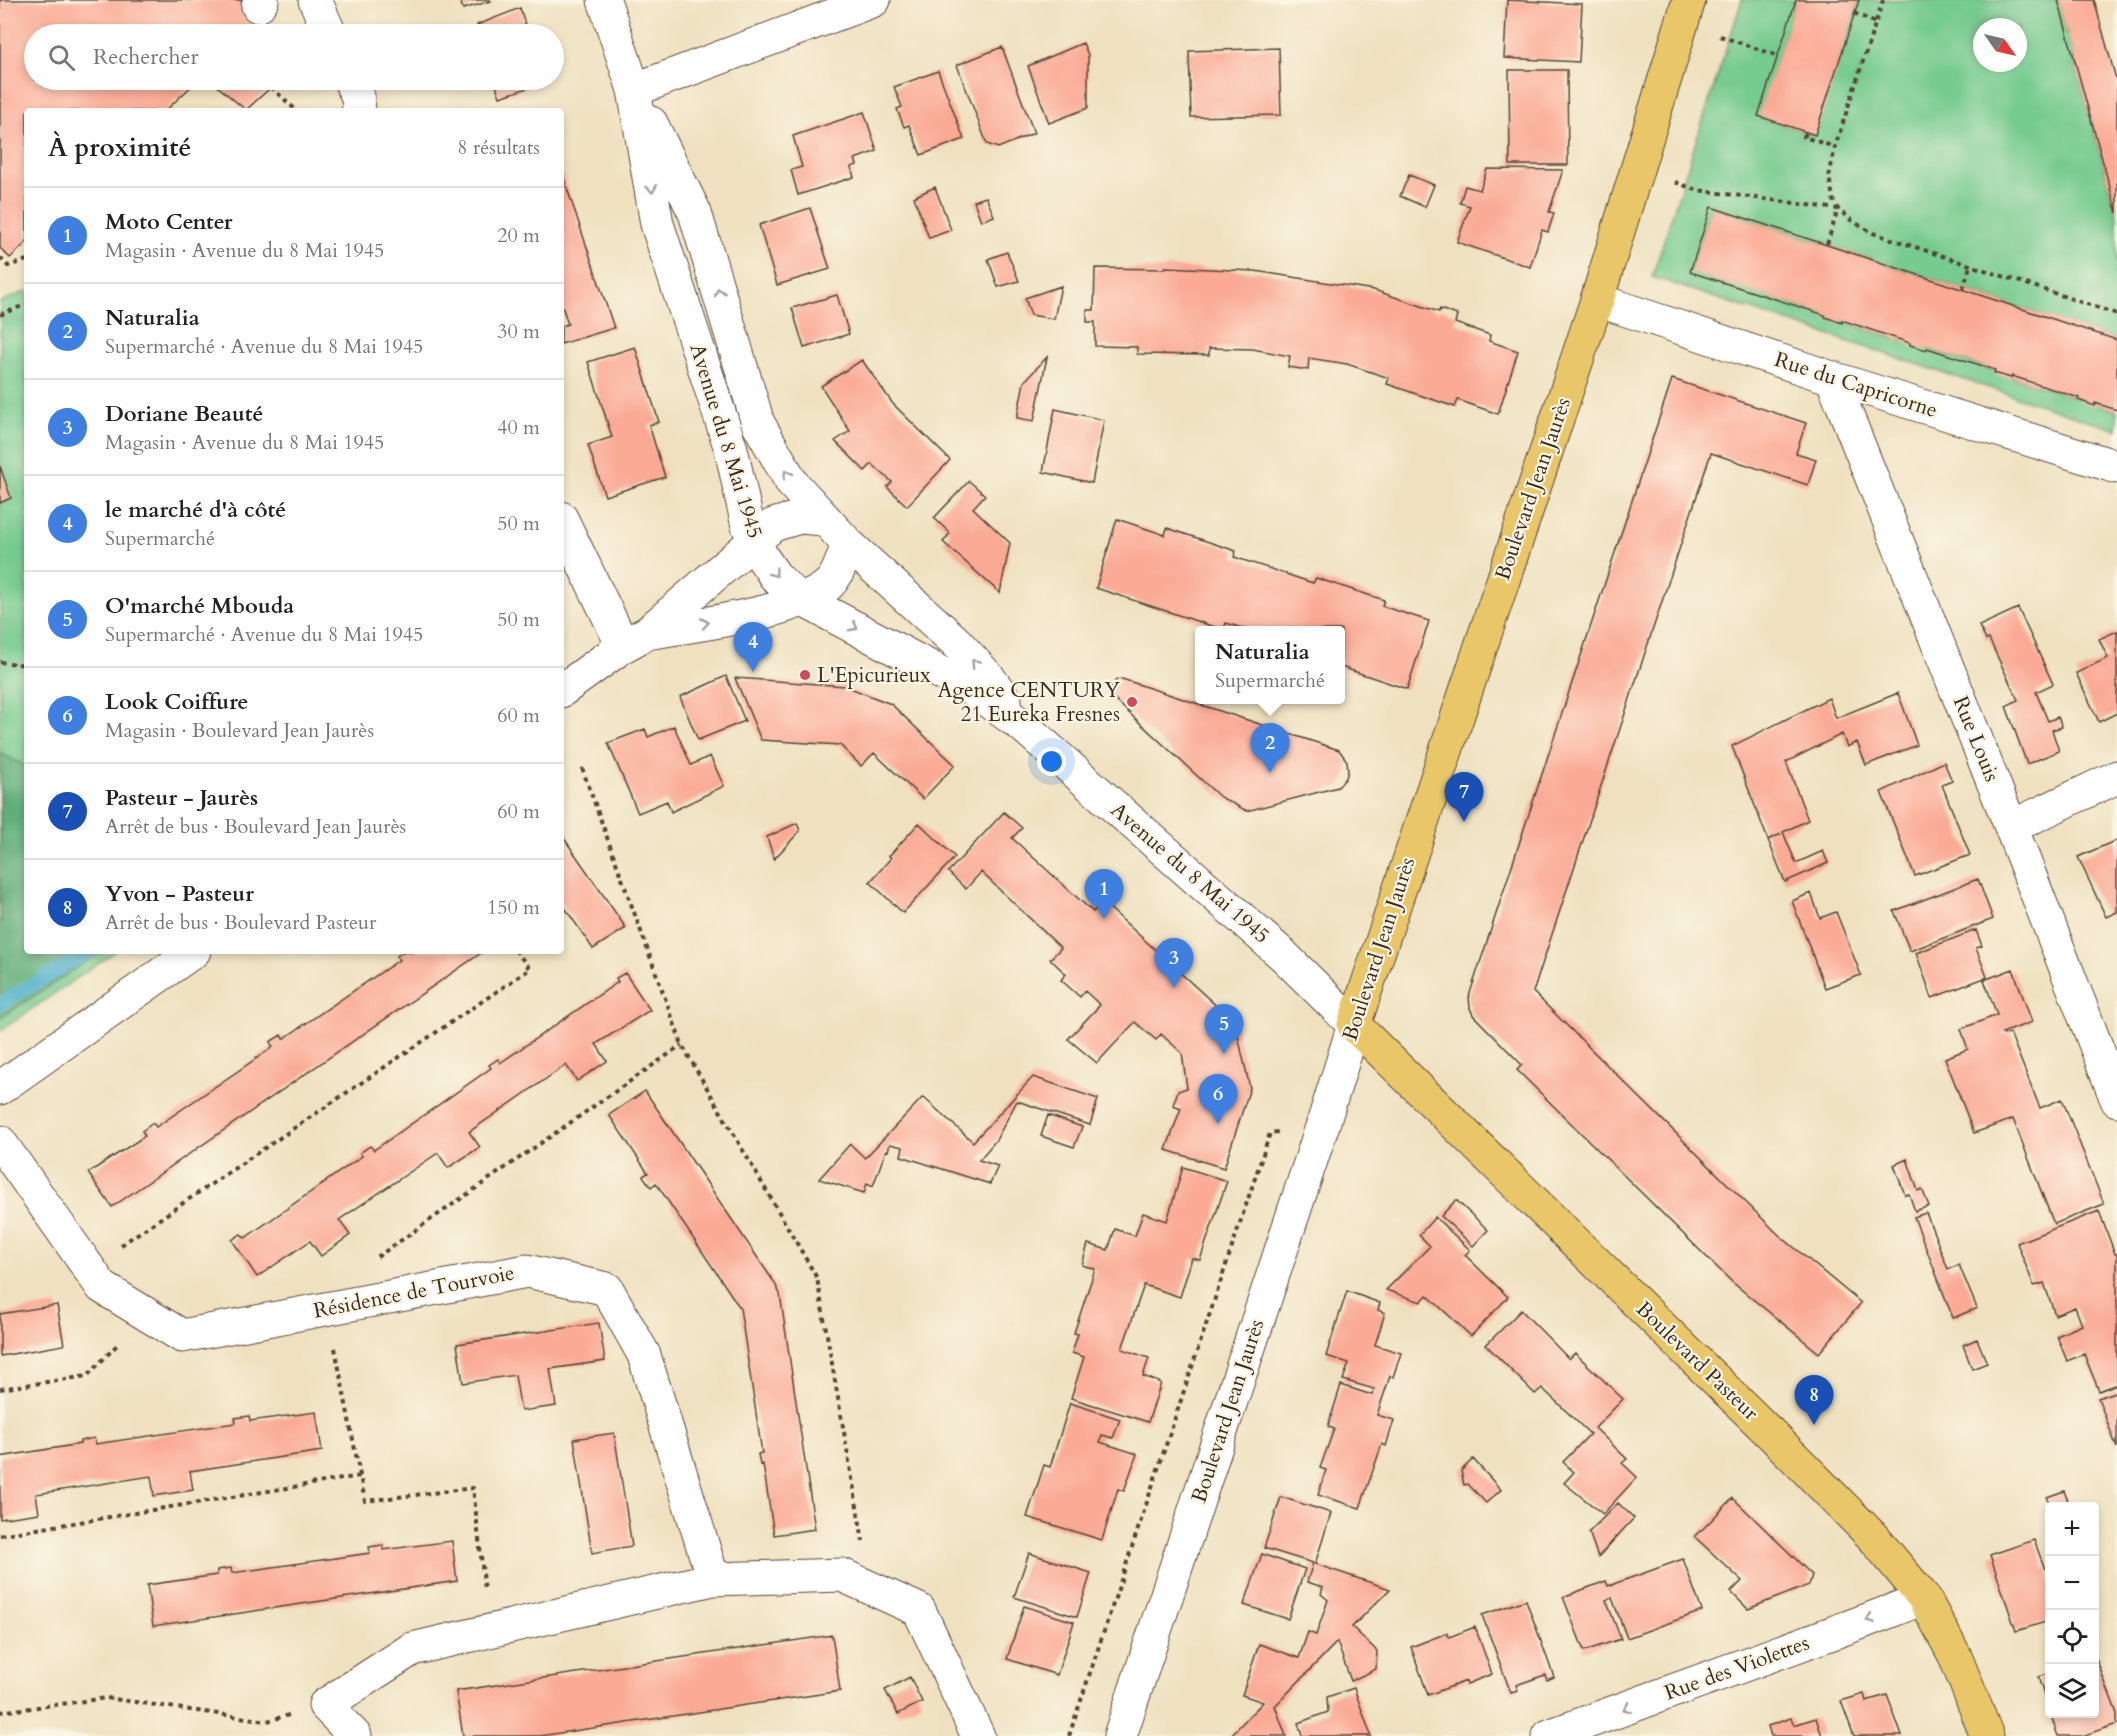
<!DOCTYPE html>
<html lang="fr">
<meta charset="utf-8">
<style>
body{margin:0;font-family:Cardo,serif;background:#f2f2f2;color:#222}
.controls{position:absolute;right:18px;bottom:18px;display:grid;overflow:hidden;border-radius:6px;box-shadow:0 3px 9px #0003}
.controls button{width:54px;height:54px;display:grid;place-items:center;padding:0;border:0;border-bottom:2px solid #e0e0e0;background:#fff;color:#222;font:30px sans-serif}
.compass{position:absolute;left:1973px;top:18px;width:54px;height:54px;border-radius:50%;background:#fff;box-shadow:0 3px 9px #0003;rotate:124deg}
.you{position:absolute;left:1052px;top:762px;width:21px;height:21px;margin:-15px;border:4px solid #fff;border-radius:50%;background:#1a73e8;box-shadow:0 0 0 9px #1a73e833}
.badge{display:grid;place-items:center;width:39px;height:39px;border-radius:50%;background:#d1495b;color:#fff;font-size:20px;font-weight:700}
.pin{position:absolute;translate:-50% -50px;filter:drop-shadow(0 2px 3px #0008)}
.pin::after{content:'';position:absolute;top:32px;width:21px;height:18px;background:inherit;clip-path:polygon(0 0,100% 0,50% 100%)}
.popup{position:absolute;left:1195px;top:626px;width:150px;height:78px;box-sizing:border-box;display:grid;place-content:center;border-radius:6px;background:#fff;filter:drop-shadow(0 2px 4px #0005);font-size:20px;white-space:nowrap;color:#767676}
.popup b{font-size:22px;color:#222}
.popup::after{content:'';position:absolute;left:50%;top:100%;margin-left:-12px;border:12px solid transparent;border-top-color:#fff}
.list{margin:0;padding:0;list-style:none}
h2{display:flex;justify-content:space-between;align-items:center;height:78px;margin:0;padding:0 24px;font-size:26px}
h2 small{font-size:20px;font-weight:400;color:#767676}
.list li{display:grid;grid-template-columns:39px 1fr auto;gap:18px;align-items:center;box-sizing:border-box;height:96px;padding:0 24px;border-top:2px solid #e0e0e0}
.list b{display:block;font-size:22px;white-space:nowrap}
.list p{margin:0;font-size:20px;white-space:nowrap;color:#767676}
.list em{font-size:20px;font-style:normal;color:#767676}
.icon{flex:none;width:33px;height:33px;fill:none;stroke:currentColor;stroke-width:2;stroke-linecap:round;stroke-linejoin:round}
.map{position:relative;flex:none;width:2117px;height:1736px;overflow:hidden}
.search{position:absolute;background:#fff;box-shadow:0 3px 9px #0003;left:24px;top:24px;width:540px;height:66px;display:flex;align-items:center;gap:15px;box-sizing:border-box;padding:0 21px;border-radius:33px;color:#767676;font-size:22px}
.panel{position:absolute;background:#fff;box-shadow:0 3px 9px #0003;left:24px;top:108px;width:540px;height:846px;border-radius:6px}
.map>svg:first-child{display:block}
.green{fill:#76cb8f;stroke:#587a56;stroke-width:1.5;fill-rule:evenodd}
.forest{fill:#60af7a;stroke:#4e6c4c;stroke-width:1.5}
.lines{fill:none;stroke-linecap:round;stroke-linejoin:round}
.stream{stroke:#4cb0cb;stroke-width:14}
.building{fill:#faaa95}
.minor-casing{stroke:#564536;stroke-width:35}
.major-casing{stroke:#564536;stroke-width:35}
.path{stroke:#564536;stroke-width:4;stroke-dasharray:4.5 4.5;stroke-linecap:butt}
.minor{stroke:#fff;stroke-width:33}
.major{stroke:#e9c769;stroke-width:33}
.oneway{stroke:#a79f9a}
.poi-dot{fill:#d1495b;stroke:#fcf5e5;stroke-width:2}
.labels{text-anchor:middle;dominant-baseline:central;stroke-width:4.5;stroke-linejoin:round;paint-order:stroke}
.street-label{font-size:21px;fill:#3b2a1e;stroke:#fcf5e5}
.poi-label{font-size:21px;fill:#3b2a1e;stroke:#fcf5e5;text-anchor:start}
</style>
<div class="map">
<svg width="2117" height="1736" viewBox="0 0 2117 1736">
<rect width="100%" height="100%" fill="#fcf5e5"/>
<filter id="ink" filterUnits="userSpaceOnUse"><feTurbulence type="fractalNoise" baseFrequency=".0167" numOctaves="2"/><feDisplacementMap in="SourceGraphic" scale="12" xChannelSelector="R" yChannelSelector="G"/><feConvolveMatrix kernelMatrix="1 2 1 2 8 2 1 2 1" color-interpolation-filters="sRGB"/></filter>
<filter id="wash" filterUnits="userSpaceOnUse"><feTurbulence type="fractalNoise" baseFrequency=".008" numOctaves="4" result="noise"/><feDisplacementMap in="SourceGraphic" scale="24" xChannelSelector="R" yChannelSelector="G"/><feGaussianBlur stdDeviation="1.35" result="paint"/><feColorMatrix in="noise" values="0 0 0 0 0 0 0 0 0 0 0 0 0 0 0 0 0 1.4 0 .05"/><feComposite in="paint" operator="in"/></filter>
<g filter="url(#wash)">
<rect width="100%" height="100%" fill="#efe1c0"/>
<!-- green -->
<path class="green" d="M1742,0H1796L1759,116L1814,135L1859,0H2058L2117,216V340L1711,207L1690,271L2117,411V430L1652,277ZM1982,27H2018V63H1982Z
M27,291V951H116L0,1031V302Z"/>
<!-- forest -->
<path class="forest" d="M0,753L27,767V951H102L0,1018Z"/>
<g class="lines">
<!-- stream -->
<path class="stream" d="M0,1004L90,951"/>
</g>
<g id="blocks">
<!-- building -->
<path class="building" d="M0,0H240L263,23L262,26L269,34H34V80H198L165,111H27V242L10,258L0,248Z
M460,0H490L491,1L463,9Z
M1507,0L1582,4L1579,62L1504,58Z
M1796,0H1859L1815,135L1758,116Z
M2058,0H2094L2117,83V213Z
M520,8L528,34H480L477,25Z
M1083,43L1088,55V108L1049,123L1028,66Z
M1002,47L1034,133L998,148L987,144L957,65Z
M1279,48L1281,115L1191,117L1189,51Z
M1509,70H1567L1568,165H1510Z
M938,71L964,139L921,155L909,125L904,127L897,109L902,107L894,87Z
M210,80H279L246,110Z
M494,80H543V83L500,97Z
M864,112L877,151L855,159L857,165L851,167L854,177L798,195L791,170L802,167L793,136Z
M1487,169L1563,170L1549,212L1554,213L1548,232L1542,230L1530,267L1457,242L1470,206L1460,203L1465,186L1480,190Z
M561,170L614,328L561,344V326L568,324L561,303Z
M1409,175L1434,185L1425,207L1400,196Z
M935,187L951,230L929,238L914,197Z
M986,197L994,216L981,221L974,201Z
M1711,207L2117,340V410L2095,403V406L2078,400L2079,398L2012,376L2011,378L1994,373L1995,370L1927,348L1926,350L1910,345V343L1842,320V323L1825,317V315L1690,272Z
M810,208L830,269L777,285L759,225Z
M1007,252L1019,281L998,287L988,259Z
M1165,267L1255,271L1374,290L1439,312L1440,309L1457,315L1455,323L1490,335L1489,341L1518,351L1498,414L1458,400L1455,407L1387,384L1389,378L1347,364L1309,358L1308,370L1288,367L1290,356L1253,349L1209,348V355L1137,354V347L1095,346V322H1087V310H1094L1095,268L1165,269Z
M1061,286L1054,319L1031,315L1025,298Z
M837,295L849,334L804,348L792,308Z
M635,347L659,422L649,425L665,477L605,496L588,445L612,437L588,362Z
M1047,357L1034,421L1017,418L1024,382Z
M862,360L893,404L950,460L907,506L887,487L892,482L872,464L865,471L835,441L850,431L821,386Z
M1672,379L1806,423L1796,453L1816,459L1808,485L1711,453L1533,992L1779,1235L1861,1303L1819,1353L1732,1282L1517,1070L1522,1065L1473,1015L1470,1008L1469,996Z
M1055,409L1104,420L1092,483L1043,472Z
M0,466L11,498L0,503Z
M969,481L985,495L973,508L1010,543L1000,593L943,542L950,533L934,518Z
M1117,519L1165,535L1167,528L1236,551L1234,557L1313,583L1316,578L1384,600L1382,606L1429,621L1407,689L1341,667V630H1248L1226,623L1224,630L1096,588Z
M2018,608L2053,684L2036,692L2048,721L2058,717L2062,727L2052,730L2059,751L2027,764L2006,706L2018,700L1989,639L1986,640L1979,626Z
M2117,631V713L2099,722L2076,673L2108,658L2099,639Z
M726,676L745,721L698,740L680,697Z
M735,678L845,686L891,704L955,765L923,799L874,753L861,766L840,745L761,740Z
M1122,679L1339,750L1347,761L1348,771L1346,778L1338,787L1247,811L1220,797L1113,698L1110,691L1112,686L1116,680Z
M1898,693L1917,745L1866,765L1857,742L1847,747L1842,734L1786,762L1808,820L1783,832L1796,863L1823,851L1828,863L1785,882L1768,840L1781,834L1768,840L1732,746L1829,698L1836,718Z
M674,726L691,765L710,756L724,786L671,812L667,801L638,813L608,743L645,729L648,737Z
M1944,762L1952,781L1942,785L1970,855L1915,876L1881,792Z
M1004,812L1022,828L1012,838L1093,912L1103,902L1235,1023L1250,1088L1224,1168L1166,1150L1181,1108L1173,1105L1178,1091L1187,1088L1182,1053L1161,1034L1156,1040L1135,1022L1097,1063L1068,1039L1100,1005L1085,991L1080,997L1061,980L1066,974L1050,959L1061,948L981,872L966,889L948,872Z
M797,823L800,831L774,859L767,837Z
M919,823L955,857L903,913L870,882L891,858L889,856Z
M561,834L626,928L593,949L561,902Z
M2117,840V912L2106,917L2078,857Z
M1978,879L1993,919L1910,951L1894,911Z
M1811,893L1820,918L1836,912L1861,975L1825,988L1792,901Z
M1976,930L1982,946L1976,948L1987,977L1932,998L1916,953Z
M404,951H408L410,953L413,951H484L112,1207L88,1173L145,1136L142,1131L153,1123L156,1127L273,1047L270,1042L281,1035L283,1039L399,960L397,956Z
M2013,969L2032,1022L2002,1033L2004,1035L2010,1033L2040,1108L2062,1099L2104,1204L2054,1224L2013,1119L1974,1133L1945,1058L1968,1049L1961,1029L1997,1015L1984,980Z
M625,973L650,1010L596,1044L607,1061L577,1081L566,1065L469,1132L480,1147L448,1168L438,1153L339,1220L350,1235L321,1256L310,1241L257,1277L232,1240L241,1234L245,1238L362,1156L360,1153L370,1146L374,1150L491,1068L489,1065L498,1059L500,1063L618,982L616,978Z
M1033,1077L1098,1099L1090,1125L1017,1101L996,1140L979,1160L998,1166L990,1184L901,1156L903,1147L890,1144L888,1151L886,1150L873,1186L867,1183L864,1193L819,1179L850,1144L865,1158L923,1097L973,1142Z
M645,1091L774,1282L780,1294L815,1529L774,1535L763,1464L760,1465L758,1454L762,1453L740,1308L656,1183L651,1187L643,1176L648,1173L609,1115Z
M1048,1115L1082,1127L1074,1147L1041,1136Z
M1907,1159L1918,1191L1922,1189L1929,1206L1915,1211L1909,1194L1905,1195L1894,1165Z
M1183,1167L1227,1181L1200,1260L1192,1258L1180,1297L1144,1285L1122,1349L1149,1358L1143,1376L1161,1383L1148,1422L1071,1398L1084,1357L1072,1353L1078,1334L1074,1333L1095,1269L1082,1265L1088,1244L1108,1250L1115,1229L1135,1236L1143,1213L1167,1221Z
M1456,1200L1488,1230L1473,1246L1441,1216Z
M2099,1211L2115,1254H2117V1384L2099,1391L2084,1354L2067,1361L2057,1336L2082,1325L2075,1307L2055,1315L2044,1283L2034,1286L2017,1243Z
M1926,1213L1948,1269L1959,1265L1977,1308L1953,1318L1914,1217Z
M1435,1217L1470,1250L1465,1255L1508,1297L1471,1336L1427,1295L1421,1302L1386,1290L1430,1246L1419,1235Z
M1347,1291L1380,1303L1378,1310L1385,1313L1375,1345L1401,1353L1393,1377L1390,1376L1377,1415L1394,1420L1386,1446L1382,1444L1360,1508L1318,1495L1326,1470L1320,1468L1334,1429L1328,1426L1341,1385L1372,1395L1374,1389L1343,1380L1349,1363L1326,1356Z
M57,1305L64,1345L0,1356V1314Z
M1521,1310L1569,1359L1575,1353L1623,1399L1595,1428L1627,1459L1622,1463L1637,1477L1603,1514L1564,1483L1574,1472L1563,1462L1590,1434L1542,1388L1535,1394L1486,1345Z
M599,1323L605,1361L550,1369L556,1406L521,1411L515,1375L463,1383L457,1344Z
M1977,1339L1987,1363L1972,1369L1963,1345Z
M2117,1391V1448L2098,1398Z
M1070,1403L1120,1419L1113,1438L1102,1435L1100,1442L1137,1454L1124,1491L1118,1489L1102,1540L1027,1517L1044,1465L1050,1467Z
M316,1412L322,1451L190,1471L193,1490L154,1496L151,1476L36,1494L39,1513L0,1519V1457L80,1444V1441L94,1438L96,1444L236,1423L235,1418L249,1416L250,1421Z
M614,1433L632,1546L592,1553L574,1439Z
M1473,1459L1501,1490L1486,1503L1468,1484L1464,1485L1461,1471Z
M2064,1491L2070,1506H2052L2047,1497Z
M1281,1497L1331,1513L1315,1564L1390,1589L1352,1627L1377,1651L1376,1669L1351,1681L1337,1642L1275,1706L1286,1736H1230L1263,1702L1242,1695L1259,1644L1299,1658L1308,1632L1316,1635L1328,1600L1321,1594L1323,1587L1307,1582L1313,1563L1264,1548Z
M1733,1498L1812,1575L1809,1585L1748,1609L1731,1592L1742,1581L1695,1537Z
M1618,1503L1634,1518L1598,1557L1589,1532Z
M2034,1540L2045,1569L2049,1567V1621L2016,1631L1990,1555Z
M452,1541L457,1581L153,1626L147,1585L217,1575V1570L231,1568L232,1573L370,1553L369,1547L383,1545V1550Z
M1029,1553L1091,1573L1077,1617L1014,1597Z
M1262,1554L1305,1569L1288,1619L1244,1605Z
M1683,1559L1702,1611L1627,1638L1612,1598L1606,1600L1621,1639L1584,1651L1563,1597L1606,1581L1608,1586Z
M1526,1600L1554,1677L1547,1680L1545,1675L1516,1685L1518,1691L1511,1693L1482,1615Z
M1024,1606L1074,1622L1057,1675L1007,1659Z
M1475,1627L1492,1674L1467,1684L1466,1681L1428,1695L1411,1647L1447,1633L1449,1637Z
M832,1635L840,1691L540,1736H463L456,1691Z
M2096,1658L2117,1714V1724L2082,1736H2058L2050,1714H2094V1659Z
M2049,1673V1710L2038,1677Z
M910,1677L922,1702L898,1714L885,1690Z
M1354,1688L1371,1736H1302L1298,1723L1328,1712L1327,1697Z
M1864,1694L1866,1701L1887,1695L1902,1736H1854L1841,1701Z
M1791,1718L1794,1725L1816,1718L1822,1736H1771L1768,1726Z"/>
</g>
</g>
<g filter="url(#ink)">
<use href="#blocks" fill-opacity="0" stroke="#564536" stroke-width="1.5"/>
<g class="lines">
<!-- minor casing -->
<g class="minor-casing">
<path id="minor" d="M315,0L330,34
M604,0L634,90L657,224L731,449L748,526L762,557L775,576L789,590L803,600L971,689L1023,726L1283,955L1354,1025L1323,1124L1120,1736
M258,6L262,0
M350,80L358,97L359,111
M634,90L874,0
M651,123L695,213L758,423L792,483L848,544L956,642L989,678L1005,700
M1597,300L1832,378L2117,467
M1832,378L2011,827L2117,1100
M561,518L623,646
M647,633C692,625 795,614 828,585C839,575 843,557 848,544
M561,691L623,646L647,633L773,525L800,517L824,519
M2011,827L2117,777
M0,1088L194,951
M0,1142L102,1287L182,1336L527,1271L607,1289L644,1355L713,1579
M355,1736L325,1705L412,1649L713,1579L842,1575L919,1610L978,1736
M1549,1736L1865,1621L1924,1598"/>
</g>
<!-- major casing -->
<g class="major-casing">
<path id="major" d="M1689,0L1597,300L1354,1025L1775,1438L1873,1537L1924,1598L1955,1656L1987,1736"/>
</g>
<!-- path -->
<path class="path" d="M1883,0L1835,147L1829,177L1834,203L1838,209L1852,221L1873,233L2117,314
M1854,13L1876,23
M1720,36L1778,56
M271,87L297,111
M1806,133L1804,137L1835,147
M1675,182L1697,190L1838,209L1827,244
M0,258L8,266L27,260
M1963,289L1970,266
M0,315L27,304
M0,662L27,665
M582,768L682,1045L817,1278L863,1541
M121,1245L530,969L516,951
M377,1257L682,1045
M335,1348L365,1501L473,1488L485,1591
M0,1389L87,1376L119,1343
M0,1535L360,1476
M0,1712L107,1698L267,1721L289,1715
M1069,1736L1270,1133L1278,1132"/>
<!-- minor -->
<use href="#minor" class="minor"/>
<!-- major -->
<use href="#major" class="major"/>
</g>
<!-- one-way arrows -->
<defs><path id="oneway-chevron" d="M-2-3.5L2.5 0L-2 3.5" fill="none" stroke-width="1.6" stroke-linecap="round" stroke-linejoin="round" transform="scale(1.5)"/></defs>
<g class="oneway">
<use href="#oneway-chevron" transform="translate(652 189) rotate(81)"/>
<use href="#oneway-chevron" transform="translate(719 292) rotate(-107)"/>
<use href="#oneway-chevron" transform="translate(787 474) rotate(-120)"/>
<use href="#oneway-chevron" transform="translate(774 573) rotate(52)"/>
<use href="#oneway-chevron" transform="translate(705 623) rotate(-10)"/>
<use href="#oneway-chevron" transform="translate(854 627) rotate(28)"/>
<use href="#oneway-chevron" transform="translate(975 663) rotate(-133)"/>
<use href="#oneway-chevron" transform="translate(1870 1619) rotate(159)"/>
<use href="#oneway-chevron" transform="translate(1627 1708) rotate(160)"/>
</g>
</g>
<!-- markers -->
<g class="poi-dot">
<circle cx="805" cy="675" r="6"/>
<circle cx="1132" cy="702" r="6"/>
</g>
<g class="labels">
<!-- street labels -->
<g class="street-label">
<text transform="translate(1856 385) rotate(18)">Rue du Capricorne</text>
<text transform="translate(726 441) rotate(73)">Avenue du 8 Mai 1945</text>
<text transform="translate(1533 489) rotate(-71)">Boulevard Jean Jaurès</text>
<text transform="translate(1976 739) rotate(68)">Rue Louis</text>
<text transform="translate(1190 873) rotate(41)">Avenue du 8 Mai 1945</text>
<text transform="translate(1379 949) rotate(-72)">Boulevard Jean Jaurès</text>
<text transform="translate(414 1292) rotate(-11)">Résidence de Tourvoie</text>
<text transform="translate(1697 1361) rotate(44)">Boulevard Pasteur</text>
<text transform="translate(1228 1411) rotate(-72)">Boulevard Jean Jaurès</text>
<text transform="translate(1737 1668) rotate(-20)">Rue des Violettes</text>
</g>
<!-- poi labels -->
<g class="poi-label">
<text x="817" y="675">L'Epicurieux</text>
<text x="1120" y="690" text-anchor="end">Agence CENTURY<tspan x="1120" dy="24">21 Eureka Fresnes</tspan></text>
</g>
</g>
</svg>
<div class="controls">
<button>+</button>
<button>−</button>
<button><svg class="icon" aria-label="locate" viewBox="0 0 24 24"><circle cx="12" cy="12" r="6"/><path d="M12 2v4M12 18v4M2 12h4M18 12h4"/></svg></button>
<button><svg class="icon" aria-label="layers" viewBox="0 0 24 24"><path d="M12 4l9 5-9 5-9-5zM3 14l9 5 9-5"/></svg></button>
</div>
<svg class="compass" viewBox="-18 -18 36 36"><path d="M0-13l5 13h-10z" fill="#e53935"/><path d="M0 13l5-13h-10z" fill="#767676"/></svg>
<div class="you"></div>
<div class="pin badge" style="left:1104px;top:919px;background:#3f7fe0">1</div>
<div class="pin badge" style="left:1270px;top:773px;background:#3f7fe0">2</div>
<div class="popup"><b>Naturalia</b>Supermarché</div>
<div class="pin badge" style="left:1174px;top:988px;background:#3f7fe0">3</div>
<div class="pin badge" style="left:753px;top:672px;background:#3f7fe0">4</div>
<div class="pin badge" style="left:1224px;top:1054px;background:#3f7fe0">5</div>
<div class="pin badge" style="left:1218px;top:1124px;background:#3f7fe0">6</div>
<div class="pin badge" style="left:1464px;top:822px;background:#1a4fb4">7</div>
<div class="pin badge" style="left:1814px;top:1425px;background:#1a4fb4">8</div>
<div class="search"><svg class="icon" aria-label="search" viewBox="0 0 24 24"><circle cx="10" cy="10" r="6"/><path d="M15 15l6 6"/></svg>Rechercher</div>
<section class="panel">
<h2>À proximité<small>8 résultats</small></h2>
<ul class="list">
<li><span class="badge" style="background:#3f7fe0">1</span><div><b>Moto Center</b><p>Magasin · Avenue du 8 Mai 1945</p></div><em>20 m</em></li>
<li><span class="badge" style="background:#3f7fe0">2</span><div><b>Naturalia</b><p>Supermarché · Avenue du 8 Mai 1945</p></div><em>30 m</em></li>
<li><span class="badge" style="background:#3f7fe0">3</span><div><b>Doriane Beauté</b><p>Magasin · Avenue du 8 Mai 1945</p></div><em>40 m</em></li>
<li><span class="badge" style="background:#3f7fe0">4</span><div><b>le marché d'à côté</b><p>Supermarché</p></div><em>50 m</em></li>
<li><span class="badge" style="background:#3f7fe0">5</span><div><b>O'marché Mbouda</b><p>Supermarché · Avenue du 8 Mai 1945</p></div><em>50 m</em></li>
<li><span class="badge" style="background:#3f7fe0">6</span><div><b>Look Coiffure</b><p>Magasin · Boulevard Jean Jaurès</p></div><em>60 m</em></li>
<li><span class="badge" style="background:#1a4fb4">7</span><div><b>Pasteur - Jaurès</b><p>Arrêt de bus · Boulevard Jean Jaurès</p></div><em>60 m</em></li>
<li><span class="badge" style="background:#1a4fb4">8</span><div><b>Yvon - Pasteur</b><p>Arrêt de bus · Boulevard Pasteur</p></div><em>150 m</em></li>
</ul>
</section>
</div>
